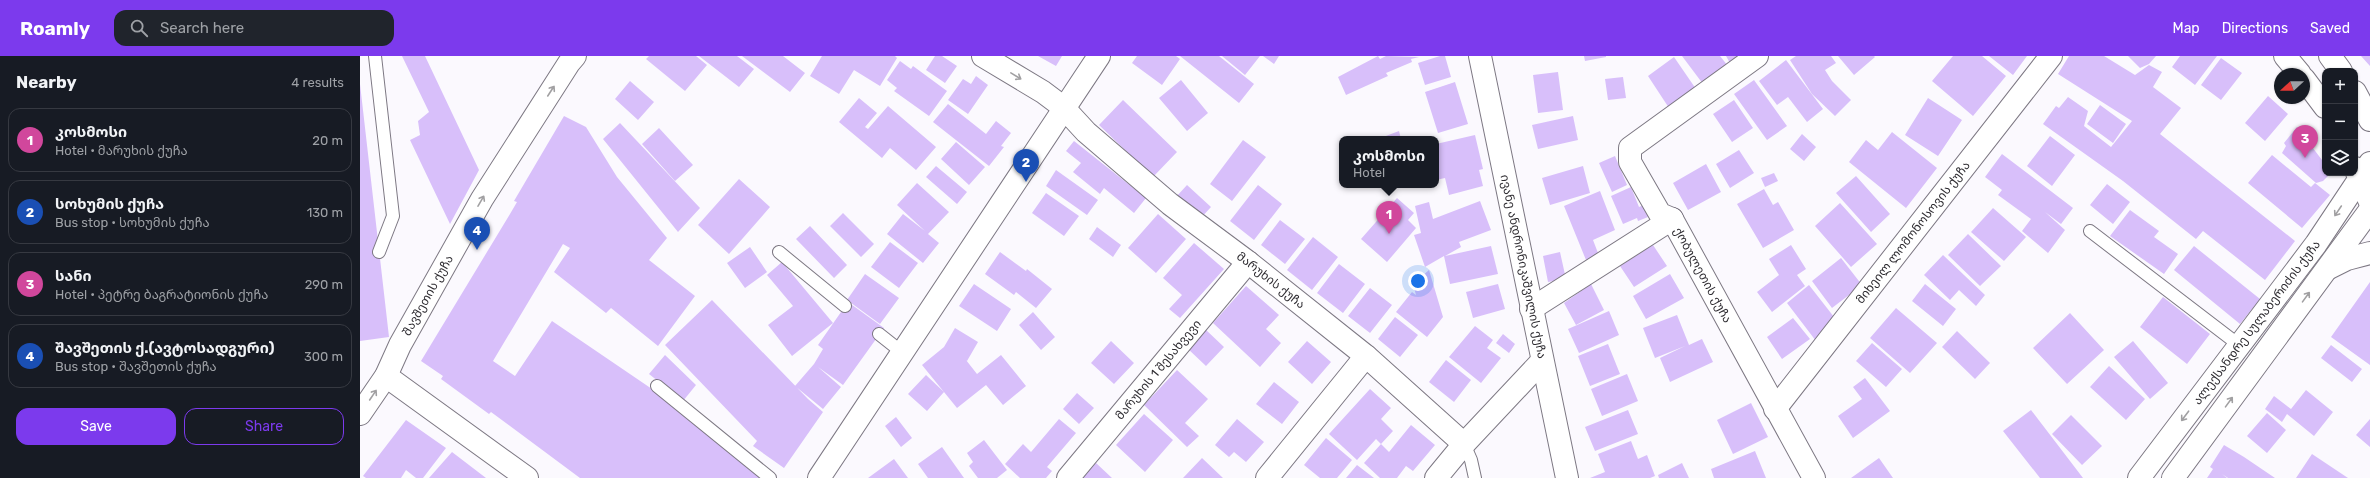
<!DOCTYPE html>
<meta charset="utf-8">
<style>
body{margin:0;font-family:Rubik,"Noto Sans Georgian",sans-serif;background:#20242c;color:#f1f3f6}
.controls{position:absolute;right:12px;top:12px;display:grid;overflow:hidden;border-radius:8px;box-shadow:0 1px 3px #0004}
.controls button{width:36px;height:36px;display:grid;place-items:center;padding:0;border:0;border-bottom:1px solid #363941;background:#171b24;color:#f1f3f6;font:20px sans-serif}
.compass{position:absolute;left:1914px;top:12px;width:36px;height:36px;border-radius:50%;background:#171b24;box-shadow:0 1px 3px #0004;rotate:249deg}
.you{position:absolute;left:1058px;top:225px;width:14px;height:14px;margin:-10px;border:3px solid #fff;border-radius:50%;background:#1a73e8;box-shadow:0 0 0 6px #1a73e833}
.badge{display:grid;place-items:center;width:26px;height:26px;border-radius:50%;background:#7c3aed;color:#fff;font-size:13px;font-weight:700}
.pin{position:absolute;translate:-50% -33px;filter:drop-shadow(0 1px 2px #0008)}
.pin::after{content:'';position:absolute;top:21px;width:14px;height:12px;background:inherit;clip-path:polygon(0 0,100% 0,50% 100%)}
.popup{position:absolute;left:979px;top:80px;width:100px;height:52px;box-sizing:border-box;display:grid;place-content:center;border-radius:8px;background:#171b24;filter:drop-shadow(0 1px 3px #0005);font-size:13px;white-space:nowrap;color:#9ea1a6}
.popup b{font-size:15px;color:#f1f3f6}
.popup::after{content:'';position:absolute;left:50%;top:100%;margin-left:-8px;border:8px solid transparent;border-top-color:#171b24}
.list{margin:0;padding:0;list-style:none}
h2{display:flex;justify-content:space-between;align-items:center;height:52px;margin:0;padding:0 16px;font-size:17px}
h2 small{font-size:13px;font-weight:400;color:#9ea1a6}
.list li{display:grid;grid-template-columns:26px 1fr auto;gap:12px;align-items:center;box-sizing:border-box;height:64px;margin:0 8px 8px;padding:0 8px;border:1px solid #363941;border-radius:12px}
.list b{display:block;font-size:15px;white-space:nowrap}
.list p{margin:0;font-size:13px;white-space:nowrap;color:#9ea1a6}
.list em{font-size:13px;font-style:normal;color:#9ea1a6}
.actions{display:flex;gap:8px;padding:12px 16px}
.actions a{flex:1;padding:9px 0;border:1px solid #7c3aed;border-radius:12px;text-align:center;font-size:14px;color:#7c3aed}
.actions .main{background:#7c3aed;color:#fff}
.icon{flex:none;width:22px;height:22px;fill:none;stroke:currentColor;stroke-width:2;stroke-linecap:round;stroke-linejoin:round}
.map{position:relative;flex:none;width:2010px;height:422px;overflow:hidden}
header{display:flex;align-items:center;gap:24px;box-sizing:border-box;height:56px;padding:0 20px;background:#7c3aed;color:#fff}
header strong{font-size:19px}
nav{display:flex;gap:22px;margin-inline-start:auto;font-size:14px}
.search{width:280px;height:36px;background:#20242c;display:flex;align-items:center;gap:10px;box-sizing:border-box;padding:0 14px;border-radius:12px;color:#9ea1a6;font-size:15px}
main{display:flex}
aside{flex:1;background:#171b24}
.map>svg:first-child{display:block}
.building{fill:#d8bffa}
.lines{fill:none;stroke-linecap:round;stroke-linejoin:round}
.lane-casing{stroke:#7d7883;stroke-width:14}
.street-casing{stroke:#7d7883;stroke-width:24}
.secondary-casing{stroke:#7d7883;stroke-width:24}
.primary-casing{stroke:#7d7883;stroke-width:24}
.lane{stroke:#fff;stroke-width:12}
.street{stroke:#fff;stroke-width:22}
.secondary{stroke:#fff;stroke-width:22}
.primary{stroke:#fff;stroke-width:22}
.oneway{stroke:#a1a0a2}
.labels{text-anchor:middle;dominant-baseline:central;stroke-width:3;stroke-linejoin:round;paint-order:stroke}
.street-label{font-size:12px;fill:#2e2c31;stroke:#fff}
</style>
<header>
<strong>Roamly</strong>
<div class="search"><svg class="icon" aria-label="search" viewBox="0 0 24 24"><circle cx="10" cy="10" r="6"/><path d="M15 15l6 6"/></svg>Search here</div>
<nav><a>Map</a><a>Directions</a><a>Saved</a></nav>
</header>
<main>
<aside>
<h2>Nearby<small>4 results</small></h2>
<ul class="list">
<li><span class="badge" style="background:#d1479c">1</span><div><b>კოსმოსი</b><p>Hotel · მარუხის ქუჩა</p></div><em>20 m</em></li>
<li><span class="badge" style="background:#1a4fb4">2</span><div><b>სოხუმის ქუჩა</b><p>Bus stop · სოხუმის ქუჩა</p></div><em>130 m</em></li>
<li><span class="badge" style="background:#d1479c">3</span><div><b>სანი</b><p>Hotel · პეტრე ბაგრატიონის ქუჩა</p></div><em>290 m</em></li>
<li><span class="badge" style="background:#1a4fb4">4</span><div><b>შავშეთის ქ.(ავტოსადგური)</b><p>Bus stop · შავშეთის ქუჩა</p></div><em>300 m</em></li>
</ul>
<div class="actions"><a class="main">Save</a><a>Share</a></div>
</aside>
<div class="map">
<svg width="2010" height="422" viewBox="0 0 2010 422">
<rect width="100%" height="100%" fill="#fbf9fe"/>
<!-- building -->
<path class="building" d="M42,0H65L119,114L90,168L50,84L60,79L58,65L69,56Z
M289,0H336L347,9L325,35L286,3Z
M339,0H377L394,13L379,31Z
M382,0H423L445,17L430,36Z
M462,0H535L537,2L520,30L494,14L479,38L450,20Z
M575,0H582L597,10L585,27L566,14Z
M678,0H702L696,10Z
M777,0H816L820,3L802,29L772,7Z
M820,0H859L894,28L879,47Z
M862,0H900L885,19Z
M903,0H919L914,8Z
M1018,0L1020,3L1026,0L1059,1L1051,3L1052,6L1026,17L1028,20L986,39L978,21Z
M1080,0H1085L1091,21L1065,29L1058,7Z
M1224,0H1246V1L1225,5Z
M1322,0H1360L1368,10L1343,28Z
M1366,0H1380L1370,7Z
M1436,0H1471L1476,7L1465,14L1472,25L1491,44L1475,60L1452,38L1430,4Z
M1478,0H1514L1515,1L1494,19Z
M1593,0H1622L1646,20L1613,60L1572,25Z
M1629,0H1667L1653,19Z
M1709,0H1744L1775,19L1789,9L1802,16L1793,31L1821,52L1800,78L1935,185L1905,224L1843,175L1836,183L1763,125L1683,68L1696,50L1699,52L1708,41L1728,55L1724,70L1751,91L1772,65L1698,18Z
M1768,0H1796L1789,8L1780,12Z
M1820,0H1857L1835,29L1812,11Z
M2001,0H2010V10Z
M1314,1L1336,33L1309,52L1288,20Z
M1861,2L1882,17L1861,44L1841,29Z
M1426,4L1463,53L1447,66L1428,41L1417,49L1399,25Z
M540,5L551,13L553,10L587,35L569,60L534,35L537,32L527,24Z
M1198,16L1203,54L1178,57L1173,19Z
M616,20L628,29L608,58L588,44L603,23L611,28Z
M1263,21L1266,42L1248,44L1245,23Z
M821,24L848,57L827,75L799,42Z
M1394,24L1427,70L1407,84L1374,38Z
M270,25L294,46L278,64L255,43Z
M1095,26L1108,68L1078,77L1065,36Z
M0,28L29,281L0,285Z
M1908,40L1928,58L1905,85L1885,67Z
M499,42L517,57L505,71L508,73L528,50L576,91L556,114L530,92L522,102L479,66Z
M1568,42L1602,64L1578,100L1545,79Z
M763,44L817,96L793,121L739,69Z
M1374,44L1393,72L1372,86L1353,58Z
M588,48L626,78L636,65L651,77L641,90L644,91L629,110L573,66Z
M1740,49L1766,68L1753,87L1727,68Z
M204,60L226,71L257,121L307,182L289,204L335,240L298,290L251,252L246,257L194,216L210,192L203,188L133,305L155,320L192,265L292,333L401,422H220L131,356L129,358L81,323L83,320L61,305L150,158L157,146L154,145Z
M1213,60L1218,84L1178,93L1172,69Z
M260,67L340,152L318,176L243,83Z
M1937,71L1965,108V117H1971L1963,125L1956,127L1922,97L1926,90L1924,87Z
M299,72L333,109L315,125L282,88Z
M1039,75L1041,83H1018Z
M1532,76L1577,112L1546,152L1489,106L1506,84L1518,94Z
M1442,78L1456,91L1444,105L1430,93Z
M1115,79L1123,113L1119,114L1123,130L1089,139L1085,122L1076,124V88Z
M1690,80L1715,99L1692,130L1667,110Z
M883,84L906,101L872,145L850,128Z
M714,85L786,142L774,157L744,132L740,138L713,116L721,107L706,95Z
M596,86L625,111L609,129L581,103Z
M1379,94L1394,117L1370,132L1356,108Z
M1642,98L1713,152L1701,168L1685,156L1705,174L1688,197L1662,175L1671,163L1638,139L1642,134L1625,121Z
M1912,99L1951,131L1955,127L1970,139L1942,172L1888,127Z
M1255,100L1267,129L1252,136L1239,107Z
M1346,108L1361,136L1328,154L1313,127Z
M576,110L607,136L597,148L566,121Z
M1223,110L1230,137L1190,149L1182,122Z
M696,114L738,144L727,159L686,130Z
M1414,117L1418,125L1405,131L1401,122Z
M1496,120L1530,158L1511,176L1476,137Z
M379,123L410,151L369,198L338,169Z
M557,127L589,156L568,178L579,187L563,207L527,178L543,158L565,175L537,149Z
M1747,128L1770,146L1753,168L1730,149Z
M827,129L851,151L840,163L816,141Z
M898,129L922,148L894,184L870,165Z
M1271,131L1279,151L1284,149L1288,161L1278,165L1277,162L1263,168L1251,140Z
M1404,133L1413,149L1418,146L1434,174L1403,192L1377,148Z
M1240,135L1255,174L1233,184L1238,197L1226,204L1204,150Z
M686,137L719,160L704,180L672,157Z
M1037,142L1054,157L1048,164L1056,172L1027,206L1001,183Z
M1120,145L1131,174L1099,186L1101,191L1085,200L1131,190L1138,218L1090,228L1084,200L1065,211L1054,179L1061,177L1055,150L1069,146L1073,163Z
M1480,147L1517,188L1491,211L1455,170Z
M1633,152L1666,181L1644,205L1611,176Z
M1770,154L1799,175L1794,181L1818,198L1804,218L1750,180Z
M483,157L514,188L501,201L470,170Z
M798,158L826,183L796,217L768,192Z
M920,164L945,183L925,208L901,189Z
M450,170L487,209L474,222L436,183Z
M737,171L761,189L753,201L729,183Z
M1608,178L1641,210L1620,230L1588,199Z
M953,181L978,201L952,234L927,214Z
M530,186L558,207L539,232L511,211Z
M834,187L864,213L820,262L809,253L822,239L803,222Z
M1293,189L1307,210L1274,231L1260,210Z
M1431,189L1446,213L1437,219L1445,230L1412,256L1397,236L1419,219L1409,203Z
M1834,190L1900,243L1880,268L1814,214Z
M390,191L407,216L385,232L367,207Z
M640,196L666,215L667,213L692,233L676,252L656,236L654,239L625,218Z
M1200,196L1206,223L1188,226L1183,200Z
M1583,199L1625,239L1616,250L1599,234L1590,244L1564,219Z
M1481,202L1502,229L1472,252L1452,225Z
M422,206L473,267L432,300L408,269L433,250L407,219Z
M979,208L1005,228L983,257L957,237Z
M1069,214L1083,261L1067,281L1036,256L1052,236L1056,239L1053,228Z
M505,218L539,242L520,268L487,244Z
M1310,218L1324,242L1286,263L1273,240Z
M2010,226V309L1971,281Z
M614,228L651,253L637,275L599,250Z
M1138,228L1145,253L1113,262L1106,236Z
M1231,228L1244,254L1216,269L1204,247Z
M1565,228L1596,253L1583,270L1552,245Z
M1449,229L1474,261L1456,285L1427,247Z
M886,230L919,259L906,273L921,287L900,311L853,267Z
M1010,232L1032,249L1010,277L988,260Z
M1803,241L1850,278L1827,308L1780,271Z
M352,244L448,343L463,356L424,412L393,390L397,385L305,289Z
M488,246L524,272L483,329L458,311L481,331L463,353L435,330L454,308L463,293L458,289Z
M1536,252L1577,287L1550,317L1510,282Z
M1249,255L1259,279L1219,297L1208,273Z
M673,256L695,281L681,294L659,269Z
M1710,257L1744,294L1707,328L1673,292Z
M1317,259L1329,289L1342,283L1353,306L1310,326L1300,302L1325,290L1295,302L1283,272Z
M1035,261L1058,279L1040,301L1018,283Z
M1433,262L1450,283L1422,303L1407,281Z
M1115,270L1133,284L1127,292L1141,302L1121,327L1089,301Z
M595,272L618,286L607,305L606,304L617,318L641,299L666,330L643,349L626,329L597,352L584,336L567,355L548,338L566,319L584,336L562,309L584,291Z
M845,273L864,291L846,310L827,292Z
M1597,275L1630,307L1615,323L1582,291Z
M1143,278L1155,288L1149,297L1136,287Z
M751,285L774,307L754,328L731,307Z
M947,285L971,306L952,328L928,306Z
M1773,285L1808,327L1790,343L1754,301Z
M1512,287L1542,313L1526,331L1496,305Z
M1248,288L1260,318L1230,330L1218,300Z
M1971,289L2002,313L1992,326L1961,302Z
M305,299L336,329L323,345L289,318Z
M1086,304L1111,324L1094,346L1069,326Z
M1749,310L1785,343L1766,364L1730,331Z
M817,314L848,343L825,367L839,380L827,391L784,349Z
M1267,318L1278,345L1242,360L1231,333Z
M1505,322L1530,355L1493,382L1478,360L1502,343L1493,331Z
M914,326L939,346L922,368L896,348Z
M1010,333L1031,352L1021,363L1033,375L1021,388L1016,383L997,404L969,378Z
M1946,334L1973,356L1954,380L1927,358L1922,366L1905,353L1914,340L1931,353Z
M717,337L734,352L719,368L703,353Z
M1391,347L1408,381L1373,398L1357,364Z
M1268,354L1278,378L1235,395L1225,371Z
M1671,354L1723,422H1680L1643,375Z
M1907,357L1926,374L1907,397L1887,380Z
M784,358L813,384L785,416L756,389Z
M1711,359L1742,390L1722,409L1692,378Z
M536,361L552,382L541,391L525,370Z
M699,363L716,377L687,411L692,415L686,422H660L645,408L663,388L671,396Z
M877,363L904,386L886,406L874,396L869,401L855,389Z
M2010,363V391L1996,379Z
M46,364L86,392L63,422H56L46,414L41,422H6L3,420Z
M1051,369L1075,389L1053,415L1046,410L1037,422H1020L1004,407L1021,388L1029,396Z
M966,382L992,404L977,422H960L944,409Z
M624,384L647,414L637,422H618L609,410L613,406L607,397Z
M1271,385L1278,403L1287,399L1295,420L1290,422H1230L1245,416L1238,398Z
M1864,389L1884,401L1915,422H1868L1862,418L1867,422H1847L1853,413L1850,411Z
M582,391L604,422H568L558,408Z
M1395,395L1406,422H1354L1351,413Z
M92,396L126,422H69Z
M1952,398L1988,422H1936Z
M842,402L863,422H823Z
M1519,402L1533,422H1491Z
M534,403L548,422H508Z
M736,407L752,422H722Z
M1322,407L1329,422H1299L1298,419Z
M997,409L1014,422H986Z"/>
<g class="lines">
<!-- lane casing -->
<g class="lane-casing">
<path id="lane" d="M15,0L33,160L19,196
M1730,175L1879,289
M419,196L485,250
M519,278L543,297
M297,330L410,422
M1104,388L1111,404L1115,422"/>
</g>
<!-- street casing -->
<g class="street-casing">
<g id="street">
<path id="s1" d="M623,0L683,36L703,51L726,76L810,148L888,206L1006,300L1104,388"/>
<path id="s2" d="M1120,0L1207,422"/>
<path id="s3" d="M1312,163L1454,422"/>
<path d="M1312,163L1300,158L1270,106V92L1397,0"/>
<path d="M1171,253L1312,163"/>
<path id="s4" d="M1415,353L1691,0"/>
<path d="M459,422L739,0"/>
<path id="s5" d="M708,422L888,206"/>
<path d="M907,422L1006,300"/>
<path d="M1076,422L1104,388L1182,305"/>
</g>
</g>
<!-- secondary casing -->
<g class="secondary-casing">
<g id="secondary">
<path d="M1969,212L1987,203L2010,197"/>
<path d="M26,320L167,422"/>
<path id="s6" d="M0,358L26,320L40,289L122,143L209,7L215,0"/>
<path id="s7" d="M1779,422L1956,188L2010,107"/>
<path d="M1813,422L2010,154"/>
</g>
</g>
<!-- primary casing -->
<g class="primary-casing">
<path id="primary" d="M1925,0L1940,18
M1970,0L1981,15
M1944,23L1965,51
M1995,36L2010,64
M1995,112L2010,146"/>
</g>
<!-- lane -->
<use href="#lane" class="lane"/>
<!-- street -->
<use href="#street" class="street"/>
<!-- secondary -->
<use href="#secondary" class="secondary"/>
<!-- primary -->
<use href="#primary" class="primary"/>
</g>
<!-- one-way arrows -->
<defs><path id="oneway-shaft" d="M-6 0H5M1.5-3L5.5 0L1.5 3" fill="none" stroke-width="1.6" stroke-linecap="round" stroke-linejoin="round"/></defs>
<g class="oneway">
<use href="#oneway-shaft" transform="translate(656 20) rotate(31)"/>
<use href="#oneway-shaft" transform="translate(191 35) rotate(-57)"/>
<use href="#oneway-shaft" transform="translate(121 145) rotate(-60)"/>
<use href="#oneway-shaft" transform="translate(1978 155) rotate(124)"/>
<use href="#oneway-shaft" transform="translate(1946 241) rotate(-54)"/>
<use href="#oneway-shaft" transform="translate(13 339) rotate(-56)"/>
<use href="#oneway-shaft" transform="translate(1869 346) rotate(-54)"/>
<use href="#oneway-shaft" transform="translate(1825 360) rotate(127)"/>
</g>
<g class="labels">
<!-- street labels -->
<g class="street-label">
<text stroke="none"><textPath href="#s4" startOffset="224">მიხეილ ლომონოსოვის ქუჩა</textPath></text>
<text stroke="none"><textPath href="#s2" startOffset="215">ივანე ანდრონიკაშვილის ქუჩა</textPath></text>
<text stroke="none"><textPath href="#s3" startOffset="64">ქობულეთის ქუჩა</textPath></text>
<text stroke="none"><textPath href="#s1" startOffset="366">მარუხის ქუჩა</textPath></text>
<text stroke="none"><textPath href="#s6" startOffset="137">შავშეთის ქუჩა</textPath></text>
<text stroke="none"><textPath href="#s7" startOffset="195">ალექსანდრე სულაბერიძის ქუჩა</textPath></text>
<text stroke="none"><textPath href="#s5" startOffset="141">მარუხის 1 შესახვევი</textPath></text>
</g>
</g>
</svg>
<div class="controls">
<button>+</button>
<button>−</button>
<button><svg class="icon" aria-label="layers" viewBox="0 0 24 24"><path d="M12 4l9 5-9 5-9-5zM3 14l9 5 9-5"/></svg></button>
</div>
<svg class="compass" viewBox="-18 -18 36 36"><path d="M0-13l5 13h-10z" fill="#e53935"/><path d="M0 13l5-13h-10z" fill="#9ea1a6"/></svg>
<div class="you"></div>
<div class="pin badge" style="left:1029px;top:178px;background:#d1479c">1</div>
<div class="popup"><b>კოსმოსი</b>Hotel</div>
<div class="pin badge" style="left:666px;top:126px;background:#1a4fb4">2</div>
<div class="pin badge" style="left:1945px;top:102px;background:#d1479c">3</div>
<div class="pin badge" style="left:117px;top:194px;background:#1a4fb4">4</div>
</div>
</main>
